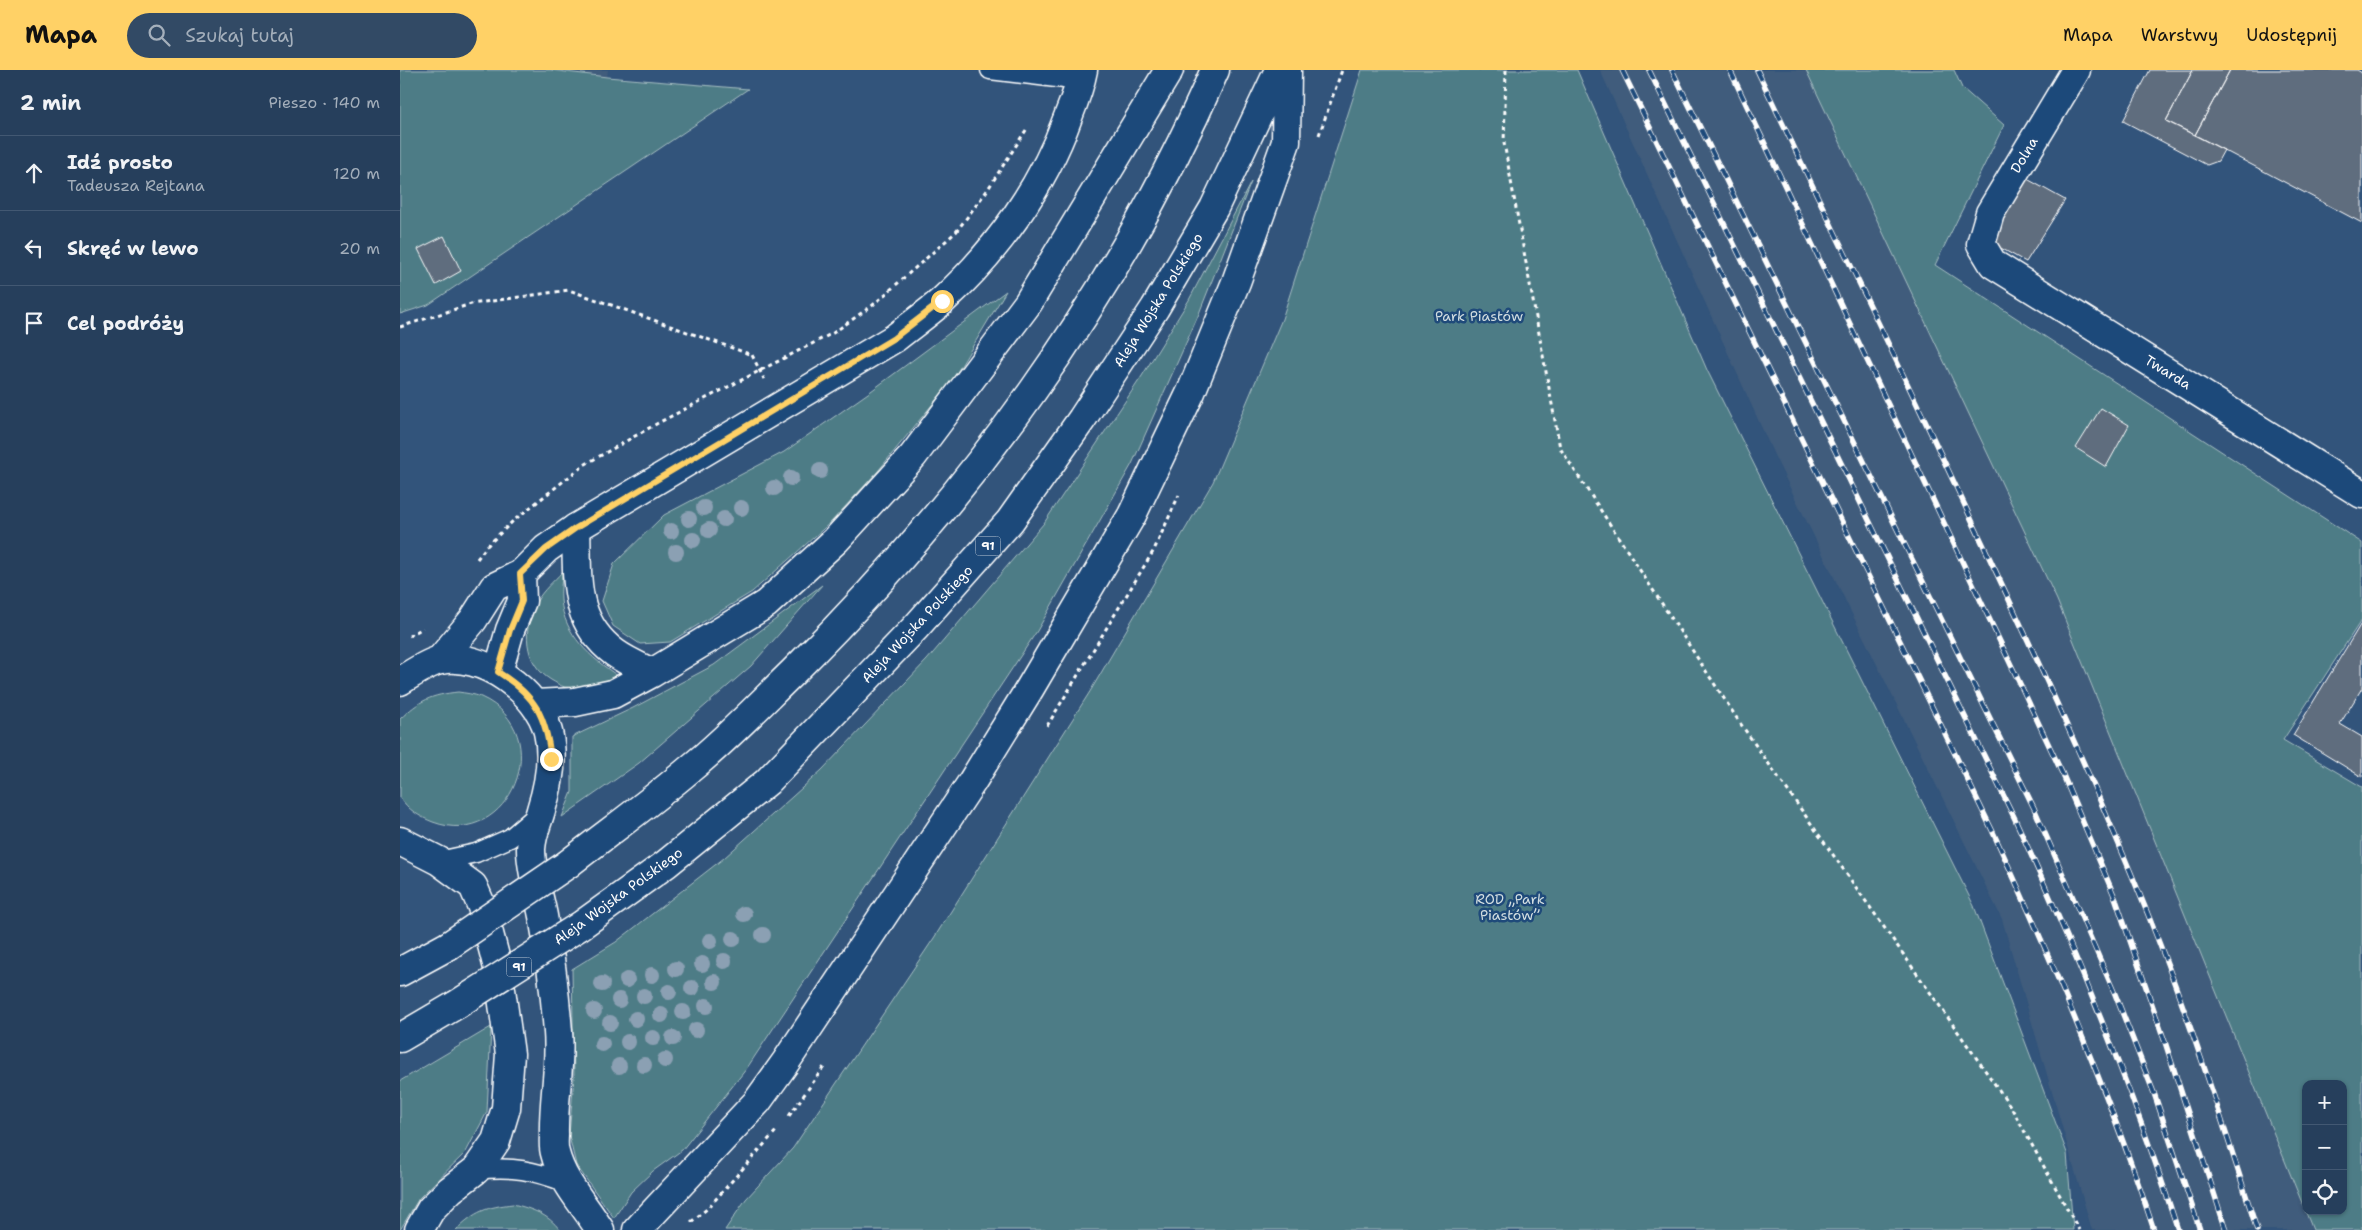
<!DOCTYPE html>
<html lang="pl">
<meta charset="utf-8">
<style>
body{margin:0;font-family:"Shantell Sans",sans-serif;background:#324a65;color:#f1f3f6}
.controls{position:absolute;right:15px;bottom:15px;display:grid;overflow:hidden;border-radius:10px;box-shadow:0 1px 4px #0004}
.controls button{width:45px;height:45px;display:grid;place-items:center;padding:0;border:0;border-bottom:1px solid #425872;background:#263f5c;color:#f1f3f6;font:25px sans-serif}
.stop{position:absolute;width:15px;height:15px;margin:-11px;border:4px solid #ffd166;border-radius:50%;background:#fff}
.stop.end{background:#ffd166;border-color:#fff;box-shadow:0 1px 5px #0008}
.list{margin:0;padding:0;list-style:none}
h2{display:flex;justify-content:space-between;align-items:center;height:65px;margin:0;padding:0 20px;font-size:21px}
h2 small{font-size:16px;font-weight:400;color:#a4afbb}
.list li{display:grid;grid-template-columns:32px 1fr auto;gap:15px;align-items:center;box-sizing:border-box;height:75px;padding:0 20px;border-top:1px solid #425872}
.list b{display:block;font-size:19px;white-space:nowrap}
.list p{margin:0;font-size:16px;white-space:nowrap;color:#a4afbb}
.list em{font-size:16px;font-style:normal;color:#a4afbb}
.icon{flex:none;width:28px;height:28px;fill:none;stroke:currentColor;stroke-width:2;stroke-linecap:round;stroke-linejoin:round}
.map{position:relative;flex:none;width:1962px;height:1160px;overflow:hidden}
header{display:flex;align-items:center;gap:30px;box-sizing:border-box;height:70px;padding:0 25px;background:#ffd166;color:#111}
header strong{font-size:24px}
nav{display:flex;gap:28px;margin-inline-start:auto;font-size:18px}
.search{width:350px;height:45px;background:#324a65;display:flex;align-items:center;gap:12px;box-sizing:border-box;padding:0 18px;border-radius:28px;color:#a4afbb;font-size:19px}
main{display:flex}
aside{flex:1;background:#263f5c}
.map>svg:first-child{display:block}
.built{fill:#405c7c}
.green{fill:#4e7c86;stroke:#a6bec2;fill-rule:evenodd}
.building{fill:#5f6d7e;stroke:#fff}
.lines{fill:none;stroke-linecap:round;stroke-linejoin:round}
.lane-casing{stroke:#fff;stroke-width:21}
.street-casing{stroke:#fff;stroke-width:31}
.secondary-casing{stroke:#fff;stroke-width:31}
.primary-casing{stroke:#fff;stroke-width:31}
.path{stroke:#fff;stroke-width:3;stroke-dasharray:4 4;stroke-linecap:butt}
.lane{stroke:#1f4a7a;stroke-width:18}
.street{stroke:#1f4a7a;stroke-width:28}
.secondary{stroke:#1f4a7a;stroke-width:28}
.primary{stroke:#1f4a7a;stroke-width:28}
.rail-casing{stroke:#fff;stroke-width:5.5}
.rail{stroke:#1f4a7a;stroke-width:4;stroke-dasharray:11;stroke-linecap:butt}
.primary-bridge-casing{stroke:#fff;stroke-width:31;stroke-linecap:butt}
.primary-bridge{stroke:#1f4a7a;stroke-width:28}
.tree{fill:#8ba0b3}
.route{stroke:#ffd166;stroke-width:6}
.labels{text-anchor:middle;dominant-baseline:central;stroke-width:5;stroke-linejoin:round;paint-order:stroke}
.shield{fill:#1f4a7a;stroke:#bcc9d7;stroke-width:1}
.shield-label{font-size:12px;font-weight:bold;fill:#fff}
.street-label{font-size:14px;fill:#fff;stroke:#1f4a7a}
.park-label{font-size:14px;fill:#d3dee1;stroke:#1f4a7a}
</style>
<header>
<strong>Mapa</strong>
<div class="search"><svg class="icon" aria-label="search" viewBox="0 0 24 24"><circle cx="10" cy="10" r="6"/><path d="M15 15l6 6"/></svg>Szukaj tutaj</div>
<nav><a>Mapa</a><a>Warstwy</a><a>Udostępnij</a></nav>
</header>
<main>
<aside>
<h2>2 min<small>Pieszo · 140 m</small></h2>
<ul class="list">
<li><svg class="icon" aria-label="ahead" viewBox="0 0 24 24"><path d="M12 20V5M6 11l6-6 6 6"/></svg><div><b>Idź prosto</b><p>Tadeusza Rejtana</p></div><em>120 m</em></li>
<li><svg class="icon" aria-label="left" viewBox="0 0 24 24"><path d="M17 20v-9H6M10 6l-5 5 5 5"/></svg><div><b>Skręć w lewo</b></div><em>20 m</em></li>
<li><svg class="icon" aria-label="arrive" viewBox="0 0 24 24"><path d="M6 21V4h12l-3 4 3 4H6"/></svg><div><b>Cel podróży</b></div></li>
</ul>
</aside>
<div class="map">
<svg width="1962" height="1160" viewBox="0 0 1962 1160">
<rect width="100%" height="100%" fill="#32547b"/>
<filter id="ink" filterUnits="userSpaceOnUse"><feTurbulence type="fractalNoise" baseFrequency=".02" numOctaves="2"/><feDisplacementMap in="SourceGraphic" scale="10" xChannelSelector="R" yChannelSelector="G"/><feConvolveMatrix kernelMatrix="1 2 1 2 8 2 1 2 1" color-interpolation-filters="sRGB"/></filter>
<g filter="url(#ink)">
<!-- built -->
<path class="built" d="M150,0H208L207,7Z
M1200,0H1427L1509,158L1906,1141L1945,1160H1692L1602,849L1375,387Z"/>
<!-- green -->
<path class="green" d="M0,0H150L207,7L348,19L28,235L0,244Z
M962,0H1177L1307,300L1574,836L1667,1083L1673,1160H325L346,1129L393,1078L534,868L691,620L813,412L882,249Z
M1406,0H1554L1562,18L1604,55L1535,195L1962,473V549L1883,670L1962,717V1160H1913L1657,530ZM1906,1014H1943V1141H1906Z
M851,112L798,246L732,394L637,561L347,998L282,1080L253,1101L231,1122L214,1148L176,1095L169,1066L174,1007L172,899L216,872L324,788L422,700L527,590L644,453L742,306L789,230Z
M606,221L553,309L478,401L431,452L352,522L270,572L240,574L213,556L202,531L214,494L264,445L384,382L471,321Z
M162,502C162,511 160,521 161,530C164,565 191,588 218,606C201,613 183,620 165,617C160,616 155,612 151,610C123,593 122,558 137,531C143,520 154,511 162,502Z
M422,515L351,596L239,693L162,747L172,722V667L233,638L314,595Z
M58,622C65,623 74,624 81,627C159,662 110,781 33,752C20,747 8,740 0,727V649C20,630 31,625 58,622Z
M91,957L87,1042L66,1082L19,1128L0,1160V1011Z
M113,1134C132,1139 148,1144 160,1160H56C75,1141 87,1137 113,1134Z"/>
<!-- building -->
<path class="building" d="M1750,0H1793L1766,51L1824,80L1818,91L1807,95L1723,51Z
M1793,0H1830L1795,65L1766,51Z
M1830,0H1957L1962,3V153L1795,65Z
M1620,105L1665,130L1626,192L1588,171Z
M44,166L61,201L36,215L18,179Z
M1701,338L1729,355L1706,397L1676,378Z
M1962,552V618L1940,654L1962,667V707L1893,665Z"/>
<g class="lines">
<!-- lane casing -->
<g class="lane-casing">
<path id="lane" d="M590,0L681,11
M39,791L76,783L110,768L138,744
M76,1100C113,1096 133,1100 167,1113"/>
</g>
<!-- street casing -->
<g class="street-casing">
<path id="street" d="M1676,0L1590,143L1581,174L1593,194L1962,424
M40,590L73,550L94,517L121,504L146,479L176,458L495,268C510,256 527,244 542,231C597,181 643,116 668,47C674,32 680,16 683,0
M98,602L110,560L122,531L121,504"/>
</g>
<!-- secondary casing -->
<g class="secondary-casing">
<path id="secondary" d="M0,611C12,604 27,593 40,590C81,581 139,622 148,662C154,687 149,715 141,740C137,755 132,763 131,779C131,801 139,825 143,846C150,884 155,924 158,962C161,996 153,1030 154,1064C154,1070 153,1077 155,1083C162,1112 185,1135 200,1160
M0,771L39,791L73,816L82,837L98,898L110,984L106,1038L96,1071L76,1100L50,1120L31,1139L19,1160"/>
</g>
<!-- primary casing -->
<g class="primary-casing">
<path id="primary" d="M176,458C178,507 171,550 215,583C226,591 240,597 252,603
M135,634L175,632L213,624L252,603L366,534L436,470L513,386L628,233L769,0
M168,794C209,762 251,732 291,698C327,669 360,634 393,602C568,429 717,226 815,0
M180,856L266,794L367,712L516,557L610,451L682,349L755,238L814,138L879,0
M0,902L48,876
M0,968L56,935
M237,1160L357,1032L385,993L572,712L630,618L732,445L791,322L836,212L886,72L887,0"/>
</g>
<!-- path -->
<path class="path" d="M1106,0L1104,73L1160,378L1340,653L1611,1037L1679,1160
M919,65L942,0
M0,257L71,234L169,220L352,285L364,309
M77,489L87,476L113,451L184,395L258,353L433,263L473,235L556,162L586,122L628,57
M9,566L23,558
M647,656L754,480L779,425
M389,1046L426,994
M291,1152L308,1138L377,1060"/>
<!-- lane -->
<use href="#lane" class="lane"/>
<!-- street -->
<use href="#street" class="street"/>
<!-- secondary -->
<use href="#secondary" class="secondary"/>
<!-- primary -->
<use href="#primary" class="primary"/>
<!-- rail casing -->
<g class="rail-casing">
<path id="rail" d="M1222,0L1592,760C1652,890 1709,1023 1754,1160
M1249,0L1615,749C1676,883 1733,1020 1778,1160
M1272,0L1634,738L1715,924L1754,1023L1800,1160
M1330,0L1663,705L1716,830L1765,972L1826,1160
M1357,0C1432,157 1508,313 1581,470C1639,593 1696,716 1747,842C1789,946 1823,1053 1857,1160"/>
</g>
<!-- rail -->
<use href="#rail" class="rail"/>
<!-- primary-bridge casing -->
<g class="primary-bridge-casing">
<path id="primary-bridge" d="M48,876L168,794
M56,935L180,856"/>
</g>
<!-- primary-bridge -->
<use href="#primary-bridge" class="primary-bridge"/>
</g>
<!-- trees -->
<g class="tree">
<circle cx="420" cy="401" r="8"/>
<circle cx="391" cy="408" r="8"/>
<circle cx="374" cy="418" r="8"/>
<circle cx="304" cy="438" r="8"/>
<circle cx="341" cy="438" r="8"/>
<circle cx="289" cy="449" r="8"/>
<circle cx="324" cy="449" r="8"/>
<circle cx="309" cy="460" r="8"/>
<circle cx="271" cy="461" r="8"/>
<circle cx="293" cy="470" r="8"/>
<circle cx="276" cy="482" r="8"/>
<circle cx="344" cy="844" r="8"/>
<circle cx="363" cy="865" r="8"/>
<circle cx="333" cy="869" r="8"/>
<circle cx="310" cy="871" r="8"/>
<circle cx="324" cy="891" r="8"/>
<circle cx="302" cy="894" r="8"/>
<circle cx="276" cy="899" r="8"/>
<circle cx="252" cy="905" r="8"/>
<circle cx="227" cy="910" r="8"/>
<circle cx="314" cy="912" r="8"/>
<circle cx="202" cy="914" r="8"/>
<circle cx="292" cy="918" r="8"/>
<circle cx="269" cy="922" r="8"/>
<circle cx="244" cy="926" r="8"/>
<circle cx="219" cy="930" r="8"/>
<circle cx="306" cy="936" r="8"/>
<circle cx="194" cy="941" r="8"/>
<circle cx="283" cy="942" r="8"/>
<circle cx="261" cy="945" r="8"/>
<circle cx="236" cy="949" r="8"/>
<circle cx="210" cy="953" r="8"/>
<circle cx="296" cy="960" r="8"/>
<circle cx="253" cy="968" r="8"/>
<circle cx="273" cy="968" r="8"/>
<circle cx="228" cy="972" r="8"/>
<circle cx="202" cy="974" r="8"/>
<circle cx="265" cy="990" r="8"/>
<circle cx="244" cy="995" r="8"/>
<circle cx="219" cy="996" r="8"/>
</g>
</g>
<g class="lines" filter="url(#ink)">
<!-- route -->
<path class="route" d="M151,689C146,646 136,626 98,602L110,560L122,531L120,504L146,479L176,458L494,268L542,231"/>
</g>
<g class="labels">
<!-- shield labels -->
<g class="shield">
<rect x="575.5" y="466.5" width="25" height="19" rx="4"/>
<rect x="106.5" y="887.5" width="25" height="19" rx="4"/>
</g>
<g class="shield-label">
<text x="588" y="476">91</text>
<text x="119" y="897">91</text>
</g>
<!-- street labels -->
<g class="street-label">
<text transform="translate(1624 85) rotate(-59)">Dolna</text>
<text transform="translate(758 230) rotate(-58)">Aleja Wojska Polskiego</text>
<text transform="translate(1768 302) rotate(32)">Twarda</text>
<text transform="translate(517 554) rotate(-47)">Aleja Wojska Polskiego</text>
<text transform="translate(218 826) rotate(-36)">Aleja Wojska Polskiego</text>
</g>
<!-- park labels -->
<g class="park-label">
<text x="1079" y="246">Park Piastów</text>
<text x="1110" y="829">ROD „Park<tspan x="1110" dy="16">Piastów”</tspan></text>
</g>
</g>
</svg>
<div class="controls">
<button>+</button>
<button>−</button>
<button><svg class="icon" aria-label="locate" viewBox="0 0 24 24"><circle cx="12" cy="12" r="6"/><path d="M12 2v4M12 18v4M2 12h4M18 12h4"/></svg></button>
</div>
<div class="stop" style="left:542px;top:231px"></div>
<div class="stop end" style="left:151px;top:689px"></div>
</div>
</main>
